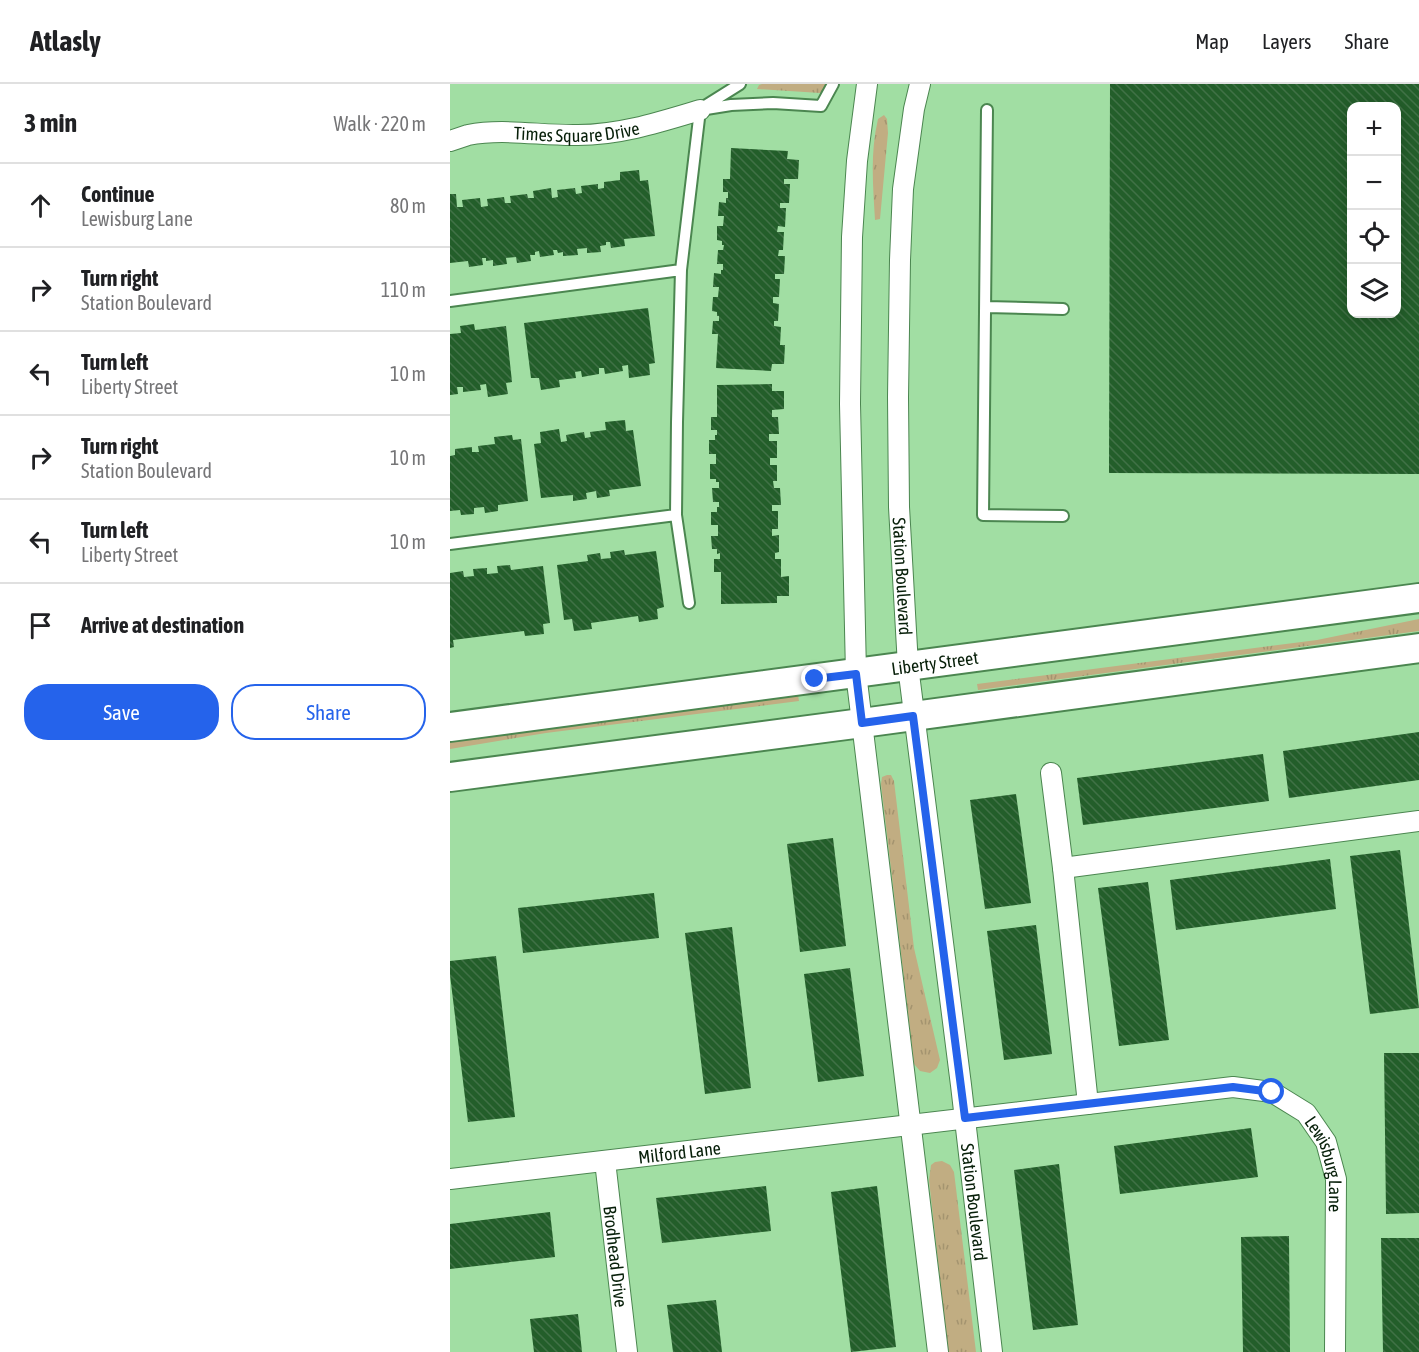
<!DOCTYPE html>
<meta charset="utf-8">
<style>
body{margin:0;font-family:"Asap Condensed",sans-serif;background:#f6f6f6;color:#202124}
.controls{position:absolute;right:18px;top:18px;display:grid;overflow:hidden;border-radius:12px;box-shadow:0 3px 15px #0003}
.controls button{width:54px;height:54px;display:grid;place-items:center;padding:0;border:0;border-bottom:2px solid #e0e0e0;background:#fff;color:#202124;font:30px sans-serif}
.stop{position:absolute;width:18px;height:18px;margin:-14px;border:4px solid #2563eb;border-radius:50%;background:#fff}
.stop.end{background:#2563eb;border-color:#fff;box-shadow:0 2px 6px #0008}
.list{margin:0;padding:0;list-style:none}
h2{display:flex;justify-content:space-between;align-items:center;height:78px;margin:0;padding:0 24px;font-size:26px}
h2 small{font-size:20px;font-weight:400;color:#757577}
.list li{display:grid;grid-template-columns:39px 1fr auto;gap:18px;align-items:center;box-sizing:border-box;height:84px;padding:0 24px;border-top:2px solid #e0e0e0}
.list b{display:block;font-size:22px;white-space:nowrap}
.list p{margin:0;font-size:20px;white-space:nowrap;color:#757577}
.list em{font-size:20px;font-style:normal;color:#757577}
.actions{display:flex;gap:12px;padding:18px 24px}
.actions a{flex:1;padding:14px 0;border:2px solid #2563eb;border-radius:24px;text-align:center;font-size:21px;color:#2563eb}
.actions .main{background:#2563eb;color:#fff}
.icon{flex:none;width:33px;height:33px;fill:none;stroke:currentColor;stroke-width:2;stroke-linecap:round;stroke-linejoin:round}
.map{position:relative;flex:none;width:969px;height:1268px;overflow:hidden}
header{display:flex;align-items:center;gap:36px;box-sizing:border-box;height:84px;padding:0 30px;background:#fff;border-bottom:2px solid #e0e0e0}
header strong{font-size:28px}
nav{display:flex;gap:33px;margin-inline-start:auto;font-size:21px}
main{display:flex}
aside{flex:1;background:#fff}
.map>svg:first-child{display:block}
.grass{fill:url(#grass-tufts)}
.building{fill:url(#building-back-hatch);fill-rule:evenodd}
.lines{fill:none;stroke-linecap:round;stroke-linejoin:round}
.lane-casing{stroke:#4b8650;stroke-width:14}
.street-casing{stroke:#4b8650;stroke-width:22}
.secondary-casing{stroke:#4b8650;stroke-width:32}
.lane{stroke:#fff;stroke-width:10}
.street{stroke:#fff;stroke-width:20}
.secondary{stroke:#fff;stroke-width:28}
.route{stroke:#2563eb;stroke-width:8}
.labels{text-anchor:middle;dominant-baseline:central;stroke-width:6;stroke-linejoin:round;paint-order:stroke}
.street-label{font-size:18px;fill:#071f09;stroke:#a1dea3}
</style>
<header>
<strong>Atlasly</strong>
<nav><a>Map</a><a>Layers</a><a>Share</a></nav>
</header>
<main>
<aside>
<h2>3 min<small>Walk · 220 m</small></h2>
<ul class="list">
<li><svg class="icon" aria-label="ahead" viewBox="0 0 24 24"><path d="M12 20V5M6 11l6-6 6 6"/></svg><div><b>Continue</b><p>Lewisburg Lane</p></div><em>80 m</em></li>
<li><svg class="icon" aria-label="right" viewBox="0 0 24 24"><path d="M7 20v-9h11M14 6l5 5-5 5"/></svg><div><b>Turn right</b><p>Station Boulevard</p></div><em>110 m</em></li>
<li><svg class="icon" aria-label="left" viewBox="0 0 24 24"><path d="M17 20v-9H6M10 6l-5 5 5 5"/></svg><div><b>Turn left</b><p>Liberty Street</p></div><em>10 m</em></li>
<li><svg class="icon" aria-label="right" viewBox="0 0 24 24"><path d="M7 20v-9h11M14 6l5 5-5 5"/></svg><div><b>Turn right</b><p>Station Boulevard</p></div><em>10 m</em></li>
<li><svg class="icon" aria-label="left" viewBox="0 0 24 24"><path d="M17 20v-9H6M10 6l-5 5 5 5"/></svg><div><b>Turn left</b><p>Liberty Street</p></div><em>10 m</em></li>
<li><svg class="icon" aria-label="arrive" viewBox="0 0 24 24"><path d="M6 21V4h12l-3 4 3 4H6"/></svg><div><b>Arrive at destination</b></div></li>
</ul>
<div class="actions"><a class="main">Save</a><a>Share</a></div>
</aside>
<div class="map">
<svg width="969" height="1268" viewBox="0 0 969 1268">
<defs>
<pattern id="grass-tufts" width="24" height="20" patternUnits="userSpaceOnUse" patternTransform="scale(1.5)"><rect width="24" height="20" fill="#c1ad82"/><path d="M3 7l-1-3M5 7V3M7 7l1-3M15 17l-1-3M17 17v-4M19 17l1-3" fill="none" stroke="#a4946f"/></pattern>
<pattern id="building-back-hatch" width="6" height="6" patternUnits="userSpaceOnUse" patternTransform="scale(1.5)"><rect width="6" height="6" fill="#235e2a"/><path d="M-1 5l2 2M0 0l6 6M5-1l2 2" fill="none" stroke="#407146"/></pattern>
</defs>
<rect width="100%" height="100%" fill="#a1dea3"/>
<!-- grass -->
<path class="grass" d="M312,0H377L373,7L370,9L307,5L309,1Z
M434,31L437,35L438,49L430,135L425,136C423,101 420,69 428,35Z
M969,535V547L528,606L527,600L867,556Z
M348,611L349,617L96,649L0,665V658Z
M437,691H441L444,697L464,864L490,976L487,984L480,989L470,987L464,980L431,700L432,693Z
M492,1077L500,1081L504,1088L526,1268H498L479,1096L481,1081L485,1078Z"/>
<!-- building -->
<path class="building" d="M660,0H969V390L659,389ZM902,22H946V230H902Z
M281,64L338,67L337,75L349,76L348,95H334V100H340L339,119H330V124H336L335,143L328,142L327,148H334L333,166H329L328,172H335L334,190H325V195H330L329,213H323V219L329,220L328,237H324V242L331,243L330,261H335L334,280H322L321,287L266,284L268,250H262L263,237H269V232H267V228L262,227L263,213H268L269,203H263L264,189L271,190V186H273V180H267L268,166H273L274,161H272V157L267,156V142H273L274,132H268L269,118L276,119V114H278V108H273V95H280Z
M189,86L190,97L198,96L205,152L174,155L175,162L161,164L160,158H156V161L150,162L151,168L137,169V164L127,165L128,171L113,172V168L108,169L107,166H103L104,171L90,173L89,167L85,168V171H80L81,177L67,179L66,173L56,174L57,180L43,182V176L36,177V174H32L33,181L19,183L18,177L0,179V110H6L7,123H13L12,116L30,114L31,123L38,122L37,115L54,113L55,119H61L60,112L77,110L78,114H84L83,107L101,104L102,114L108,113L107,106L125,104L126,110L132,109L131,102L148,100V105L154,104V98L170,96V88Z
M198,224L205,279L199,280L200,291L179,294L178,281L172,282L173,287L155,290L154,284H149V290L132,293L131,287L125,288L126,294L109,296L110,303L91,306L89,294H81L74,239Z
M24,240L25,246L56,242L62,298L56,299L58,310L38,313L36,300L30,301L31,306L13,308V303H7L8,310L0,311V250L11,249L10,242Z
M322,300V307H334V325L322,326V333H328L329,350H319V357H327V374H320V381H327V397H323L324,404H330L331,421H322V427H328V445H322V452L329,451V468L325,469V475H331V493L339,492V512H327V519L271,520V488H264V475H270V469L267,470V465H262L261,452H268V441H261V428H267V423H269V418H263L262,404H269V398H266V395H260V380H266V370H259V356H265V351H267V346H261V333H267V301Z
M175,336L176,347L183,346L191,402L159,406L160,412L147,414L146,407L136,409L137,415L123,417V411L91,414L84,360L91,359L90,348L109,345L111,358L117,357L116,351L134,348L135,354L141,353L140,348L156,346L155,338Z
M62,351L63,356L71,355L78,417L48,421V427L35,429L34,423L24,424V430L11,431L10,426L0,427V372L5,371V365L22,363V368H29L28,362L45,360L44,353Z
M174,466L175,471L206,467L214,523L207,525L208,535L189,538L188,532L141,539L142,545L124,547L122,535L114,536L107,481L138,477L137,471L150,469L151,475L161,474L160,468Z
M60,481L61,486L93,482L100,539L93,540L94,550L75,552L74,547L3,556L4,563L0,564V489L13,487L14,493L24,492L23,485L37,484V490L48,489L47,482Z
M969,648V696L839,714L833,667Z
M813,670L819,717L633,741L627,694Z
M566,710L581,819L535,825L520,716Z
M383,754L396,862L350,868L337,760Z
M950,766L969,924L920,930L900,772Z
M880,775L886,825L726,846L720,796Z
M698,798L719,956L669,962L648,804Z
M204,809L209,854L73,869L68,824Z
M586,841L602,970L554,976L537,847Z
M282,843L301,1004L255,1010L235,849Z
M46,872L65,1033L18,1038L0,891V877Z
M400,884L414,992L368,998L354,890Z
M934,969H969V1129L936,1130Z
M801,1044L808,1093L670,1110L664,1062Z
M609,1080L628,1241L583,1246L564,1086Z
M316,1102L321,1147L212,1159L206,1114Z
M427,1102L446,1263L401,1268L381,1108Z
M100,1128L105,1173L0,1185V1140Z
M839,1152L840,1268H793L791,1153Z
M931,1154H969V1268H933Z
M266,1216L272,1268H223L217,1221Z
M128,1230L132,1268H84L80,1235Z"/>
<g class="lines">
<!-- lane casing -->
<g class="lane-casing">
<path id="lane" d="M255,22L290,0
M250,26L281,21L323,19L371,22L383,0
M537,26L533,431L613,432
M0,217L231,186
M536,223L613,225
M0,460L226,431
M239,519L226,431L227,338L231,186L250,26"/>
</g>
<!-- street casing -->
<g class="street-casing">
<g id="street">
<path d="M417,0L407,77L402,153L400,320L406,589L488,1268"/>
<path id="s1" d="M470,0L464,25L453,105L450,176L448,313L449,423L458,582L511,1001L542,1268"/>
<path id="s2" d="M0,57C6,55 12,53 18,51C54,44 92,52 128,51C170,51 210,38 250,26"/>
<path d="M601,689L613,784"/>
<path d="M638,1020L613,784L969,737"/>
<path id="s3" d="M155,1077L177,1268"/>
<path id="s4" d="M0,1095L783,1003L822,1008L856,1029L876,1058L886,1095L885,1268"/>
</g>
</g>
<!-- secondary casing -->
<g class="secondary-casing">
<g id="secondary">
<path id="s5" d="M0,643L969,514"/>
<path d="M0,693L412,639L969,564"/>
</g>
</g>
<!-- lane -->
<use href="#lane" class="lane"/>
<!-- street -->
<use href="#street" class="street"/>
<!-- secondary -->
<use href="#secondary" class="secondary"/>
</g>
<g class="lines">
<!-- route -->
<path class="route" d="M365,595L406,590L412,639L463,632L515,1034L783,1003L822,1008"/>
</g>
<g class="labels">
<!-- street labels -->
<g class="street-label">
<text stroke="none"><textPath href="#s2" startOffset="128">Times Square Drive</textPath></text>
<text stroke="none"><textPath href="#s1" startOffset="494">Station Boulevard</textPath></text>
<text stroke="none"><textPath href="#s5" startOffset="489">Liberty Street</textPath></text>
<text stroke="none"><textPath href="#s4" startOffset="231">Milford Lane</textPath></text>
<text stroke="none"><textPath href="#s4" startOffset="924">Lewisburg Lane</textPath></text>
<text stroke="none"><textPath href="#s1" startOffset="1124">Station Boulevard</textPath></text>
<text stroke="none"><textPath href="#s3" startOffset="96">Brodhead Drive</textPath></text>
</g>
</g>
</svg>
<div class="controls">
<button>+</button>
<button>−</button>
<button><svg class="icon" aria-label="locate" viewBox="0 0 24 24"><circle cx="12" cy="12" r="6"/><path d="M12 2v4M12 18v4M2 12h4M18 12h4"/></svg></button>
<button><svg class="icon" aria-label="layers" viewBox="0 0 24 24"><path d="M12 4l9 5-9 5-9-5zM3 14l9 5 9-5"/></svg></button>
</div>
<div class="stop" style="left:822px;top:1008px"></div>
<div class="stop end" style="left:365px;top:595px"></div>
</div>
</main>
